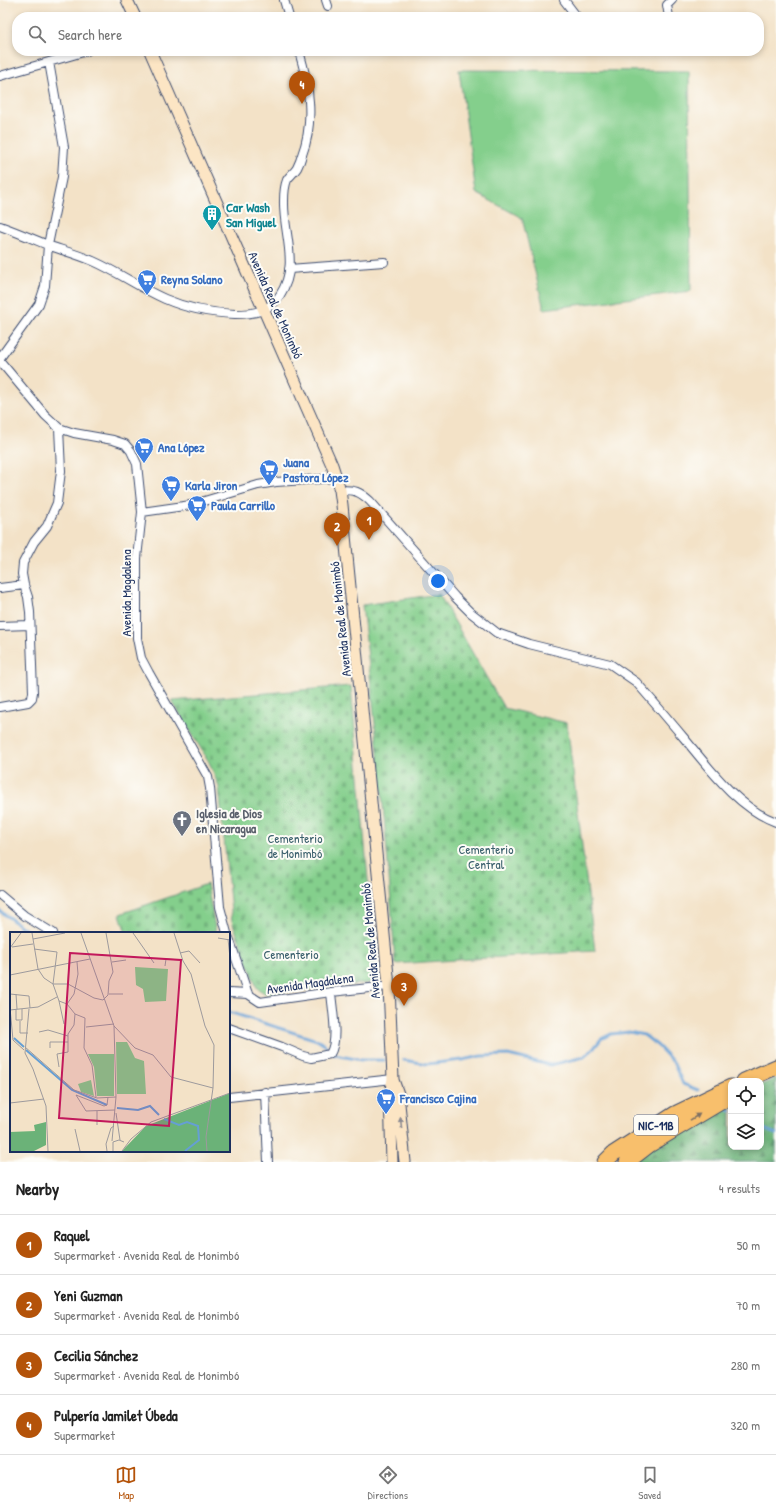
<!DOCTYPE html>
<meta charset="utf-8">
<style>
body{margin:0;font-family:"Patrick Hand",sans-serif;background:#f2f2f2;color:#222}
.controls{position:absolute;right:12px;bottom:12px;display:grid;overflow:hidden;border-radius:8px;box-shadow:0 2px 6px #0003}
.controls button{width:36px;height:36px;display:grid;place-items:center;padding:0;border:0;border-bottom:1px solid #e0e0e0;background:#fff;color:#222;font:20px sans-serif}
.you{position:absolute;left:438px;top:581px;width:14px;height:14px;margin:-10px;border:3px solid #fff;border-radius:50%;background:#1a73e8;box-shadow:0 0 0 6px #1a73e833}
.badge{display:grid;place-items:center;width:26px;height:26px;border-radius:50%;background:#b45309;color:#fff;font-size:13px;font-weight:700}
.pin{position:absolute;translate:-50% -33px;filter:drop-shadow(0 1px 2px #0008)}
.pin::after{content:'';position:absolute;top:21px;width:14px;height:12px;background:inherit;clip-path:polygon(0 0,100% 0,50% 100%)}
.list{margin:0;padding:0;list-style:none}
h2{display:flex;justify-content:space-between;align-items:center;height:52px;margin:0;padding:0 16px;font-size:17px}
h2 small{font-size:13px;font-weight:400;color:#767676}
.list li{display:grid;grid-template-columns:26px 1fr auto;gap:12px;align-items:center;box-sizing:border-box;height:60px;padding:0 16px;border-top:1px solid #e0e0e0}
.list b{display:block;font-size:15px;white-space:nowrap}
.list p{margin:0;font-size:13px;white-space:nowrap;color:#767676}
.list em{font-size:13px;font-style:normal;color:#767676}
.icon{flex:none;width:22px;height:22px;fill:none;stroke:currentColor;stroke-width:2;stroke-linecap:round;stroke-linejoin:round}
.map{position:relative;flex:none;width:776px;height:1162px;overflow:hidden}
.search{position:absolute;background:#fff;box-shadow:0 2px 6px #0003;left:12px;right:12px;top:12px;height:44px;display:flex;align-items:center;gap:10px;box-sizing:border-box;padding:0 14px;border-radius:16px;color:#767676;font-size:15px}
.sheet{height:292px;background:#fff}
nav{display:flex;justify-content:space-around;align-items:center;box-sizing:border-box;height:56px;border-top:1px solid #e0e0e0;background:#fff;font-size:11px;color:#767676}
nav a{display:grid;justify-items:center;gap:2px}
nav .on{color:#b45309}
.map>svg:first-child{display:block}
.grass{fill:#84cf8c;stroke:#507f75}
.forest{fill:url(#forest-firs);stroke:#43706b}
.cemetery{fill:url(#cemetery-stones);stroke:#507f75}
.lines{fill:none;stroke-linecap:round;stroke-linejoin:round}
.stream{stroke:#659fd4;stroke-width:3}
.street-casing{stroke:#3b4a6e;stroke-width:10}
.secondary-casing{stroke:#3b4a6e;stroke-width:13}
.highway-casing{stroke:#3b4a6e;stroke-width:17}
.street{stroke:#fff;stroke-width:8}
.secondary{stroke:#fce5c4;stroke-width:11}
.highway{stroke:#f8bf6c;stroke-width:15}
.oneway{fill:#7e7064}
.oneway2{fill:#8c8a91}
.labels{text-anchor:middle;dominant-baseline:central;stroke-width:4;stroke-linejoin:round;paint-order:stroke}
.shield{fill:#fdfcf7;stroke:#5f6c8c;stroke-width:1}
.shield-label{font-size:12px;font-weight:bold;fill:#1b2f5e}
.culture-label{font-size:13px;font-weight:bold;fill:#0d838f;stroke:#fdfcf7;text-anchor:start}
.shop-label{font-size:13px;font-weight:bold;fill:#366cbe;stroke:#fdfcf7;text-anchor:start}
.street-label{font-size:13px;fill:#1b2f5e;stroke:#fdfcf7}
.worship-label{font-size:13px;font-weight:bold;fill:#5b616d;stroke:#fdfcf7;text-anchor:start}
.park-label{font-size:13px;fill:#3a5f6c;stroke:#fdfcf7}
.inset-river{fill:none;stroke:#659fd4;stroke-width:2}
.inset-road{fill:none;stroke:#9d9a9d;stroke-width:1}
.view{fill:#c2185b;fill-opacity:0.15;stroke:#c2185b;stroke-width:2}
.inset-edge{fill:none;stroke:#1b2f5e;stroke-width:2}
</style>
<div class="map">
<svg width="776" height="1162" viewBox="0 0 776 1162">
<defs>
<pattern id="forest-firs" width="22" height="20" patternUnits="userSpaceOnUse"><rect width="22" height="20" fill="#6bb278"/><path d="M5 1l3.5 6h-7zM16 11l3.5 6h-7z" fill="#579166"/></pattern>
<pattern id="cemetery-stones" width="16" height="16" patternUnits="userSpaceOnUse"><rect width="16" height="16" fill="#84cf8c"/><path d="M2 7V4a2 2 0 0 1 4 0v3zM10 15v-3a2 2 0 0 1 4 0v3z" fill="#71b27b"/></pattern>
</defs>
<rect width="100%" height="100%" fill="#fdfcf7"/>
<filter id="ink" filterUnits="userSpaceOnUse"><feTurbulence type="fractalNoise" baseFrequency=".025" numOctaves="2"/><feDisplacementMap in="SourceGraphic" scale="8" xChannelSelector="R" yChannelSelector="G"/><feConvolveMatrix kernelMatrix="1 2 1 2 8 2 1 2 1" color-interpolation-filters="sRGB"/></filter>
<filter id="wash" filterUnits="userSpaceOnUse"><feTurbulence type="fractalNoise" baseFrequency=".012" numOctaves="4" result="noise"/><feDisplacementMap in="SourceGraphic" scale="16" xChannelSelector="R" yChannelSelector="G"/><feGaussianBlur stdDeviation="0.9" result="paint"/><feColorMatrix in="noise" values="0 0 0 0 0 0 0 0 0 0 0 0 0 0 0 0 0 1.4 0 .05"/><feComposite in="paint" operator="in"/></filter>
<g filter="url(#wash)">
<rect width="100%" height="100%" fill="#f3e2c7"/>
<!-- grass -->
<path class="grass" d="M459,70L689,71L691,291L544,309L522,218L476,193Z"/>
<!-- forest -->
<path class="forest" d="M776,1078V1162H627L731,1097V1147H761V1085Z"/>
<!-- cemetery -->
<path class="cemetery" d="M439,594L504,708L567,723L595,951L395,964C388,844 376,725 362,605Z
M351,686L377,982L266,994L257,988L232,921L219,787L209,762L172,701Z
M207,884L216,933H126L120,914Z"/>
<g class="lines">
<!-- stream -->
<path class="stream" d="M0,911L30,933
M229,1012L317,1040L326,1046L329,1051
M335,1055L361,1060H384
M404,1060L427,1064L462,1060L481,1056L508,1055L550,1065L584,1057L594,1048L601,1039L611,1034L629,1032L644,1035L658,1046L673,1062L683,1084L698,1090
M725,1106L731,1111
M761,1128L776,1134"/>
</g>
</g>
<g filter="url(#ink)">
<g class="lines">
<!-- street casing -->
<g class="street-casing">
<path id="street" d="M284,0L289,17
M326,0L328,6
M564,0L577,17
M669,17L667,5L672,0
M0,76L87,51
M0,226C17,232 33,239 50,246C65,251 79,255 93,261C118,272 140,288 165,299C188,309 211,313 235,314C254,314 269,312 280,295C300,264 283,234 284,201C284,195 285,185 287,180C289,176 294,173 297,168C299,164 301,159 302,155C315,121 309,85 299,51
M289,269L384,262
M0,358L39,304L45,286L48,245L62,177L64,147L49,62
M0,361L45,415L59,428L74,433L113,440L125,444L131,451L137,464L142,512L137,558V638L141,658L149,673L208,777L210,788L220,907L227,933
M340,490C355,490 359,491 370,501L455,597L470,612L497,633L529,644L610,664L636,682C652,700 668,719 684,738C709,768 738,808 776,822
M142,512L191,505L258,485L276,482L336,478
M0,588L24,585
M0,626L30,625
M0,707L28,702L32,698L33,692L30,612L28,597L24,585L22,574L23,563L34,542L47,526L57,503L61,471L59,428
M0,895L25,916L53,933
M229,938L248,994L260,1002L331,992L389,986
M229,993L248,994
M229,1028L282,1047L303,1056L311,1058L330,1054C339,1040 332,1008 331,992
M265,1092L268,1162
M229,1097L393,1079"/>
</g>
<!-- secondary casing -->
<g class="secondary-casing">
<path id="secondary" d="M127,0L135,17
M150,51L332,465L340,490L342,505L389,986L393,1079L390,1094L392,1162
M393,1080L398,1094L405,1162"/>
</g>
<!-- highway casing -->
<g class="highway-casing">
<path id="highway" d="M744,1081L776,1067
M605,1162L613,1154L675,1114L731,1087
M627,1162L649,1145L719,1103L731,1097"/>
</g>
<!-- street -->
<use href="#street" class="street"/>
<!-- secondary -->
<use href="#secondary" class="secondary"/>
<!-- highway -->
<use href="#highway" class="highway"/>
</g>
<!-- one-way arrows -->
<defs><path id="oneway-solid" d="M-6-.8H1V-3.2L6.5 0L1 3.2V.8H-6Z"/></defs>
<use class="oneway" href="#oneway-solid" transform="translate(695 1117) rotate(-32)"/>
<use class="oneway2" href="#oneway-solid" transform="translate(401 1123) rotate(-96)"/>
</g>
<!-- icons -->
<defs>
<g id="building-pin" transform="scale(1)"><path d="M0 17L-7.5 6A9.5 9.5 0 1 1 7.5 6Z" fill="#0f9aa8" stroke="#fdfcf7"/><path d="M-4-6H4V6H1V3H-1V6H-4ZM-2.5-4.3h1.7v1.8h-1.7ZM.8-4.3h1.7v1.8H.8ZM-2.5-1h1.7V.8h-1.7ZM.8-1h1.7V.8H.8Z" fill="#fff"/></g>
<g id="supermarket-pin" transform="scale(1)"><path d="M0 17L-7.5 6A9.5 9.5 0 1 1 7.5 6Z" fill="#3f7fe0" stroke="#fdfcf7"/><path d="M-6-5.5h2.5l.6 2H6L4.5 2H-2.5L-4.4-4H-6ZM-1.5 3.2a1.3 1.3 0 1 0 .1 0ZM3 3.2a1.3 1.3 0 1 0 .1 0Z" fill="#fff"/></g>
<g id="church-pin" transform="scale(1)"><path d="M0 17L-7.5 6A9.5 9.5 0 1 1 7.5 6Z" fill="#6b7280" stroke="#fdfcf7"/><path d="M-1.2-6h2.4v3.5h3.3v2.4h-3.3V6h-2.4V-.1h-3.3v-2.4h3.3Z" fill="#fff"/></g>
</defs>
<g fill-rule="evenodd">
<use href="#building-pin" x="212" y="214"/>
<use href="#supermarket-pin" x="147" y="279"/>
<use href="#supermarket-pin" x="144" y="447"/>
<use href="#supermarket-pin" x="269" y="469"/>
<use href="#supermarket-pin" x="171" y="485"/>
<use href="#supermarket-pin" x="197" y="505"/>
<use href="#church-pin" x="182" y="820"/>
<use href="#supermarket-pin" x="386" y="1098"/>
</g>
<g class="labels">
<!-- shield labels -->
<rect class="shield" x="634" y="1115" width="44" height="20" rx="3"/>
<g class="shield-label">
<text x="656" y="1125">NIC-11B</text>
</g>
<!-- culture labels -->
<g class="culture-label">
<text x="226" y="207">Car Wash<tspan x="226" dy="15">San Miguel</tspan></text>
</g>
<!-- shop labels -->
<g class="shop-label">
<text x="161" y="279">Reyna Solano</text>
<text x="158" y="447">Ana López</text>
<text x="283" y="462">Juana<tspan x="283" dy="15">Pastora López</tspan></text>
<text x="185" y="485">Karla Jiron</text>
<text x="211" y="505">Paula Carrillo</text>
<text x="400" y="1098">Francisco Cajina</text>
</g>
<!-- street labels -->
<g class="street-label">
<text transform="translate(276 305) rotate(66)">Avenida Real de Monimbó</text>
<text transform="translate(126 593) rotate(-90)">Avenida Magdalena</text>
<text transform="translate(340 619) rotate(-96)">Avenida Real de Monimbó</text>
<text transform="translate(370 941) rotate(-95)">Avenida Real de Monimbó</text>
<text transform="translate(310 983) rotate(-8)">Avenida Magdalena</text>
</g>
<!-- worship labels -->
<g class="worship-label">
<text x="196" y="813">Iglesia de Dios<tspan x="196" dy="15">en Nicaragua</tspan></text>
</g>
<!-- park labels -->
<g class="park-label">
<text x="295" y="838">Cementerio<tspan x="295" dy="15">de Monimbó</tspan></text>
<text x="486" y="849">Cementerio<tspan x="486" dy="15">Central</tspan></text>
<text x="291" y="954">Cementerio</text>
</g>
</g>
<!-- overview -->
<g transform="translate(10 932)">
<rect width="220" height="220" fill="#f3e2c7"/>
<path d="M125,35L158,37L156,69L135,70L133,57L126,53Z" fill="#84cf8c"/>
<path d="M220,161V219H112L136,194ZM36,190V213L24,219H0V200L25,199L24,193Z" fill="#6bb278"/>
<path d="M106,110H117L125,126L134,129L136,162H107ZM78,122H104V164H87L84,135ZM81,148L84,164L71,160L68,152Z" fill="#84cf8c"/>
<path class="inset-river" d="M4,106L14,115M16,118L62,158L97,173M107,176L128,178L140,174L149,183M154,187L169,193L177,190L188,194L189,208L175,219"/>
<path class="inset-road" d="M22,1L28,37L34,46L43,52H58L84,66L93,68L98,63L99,49L103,40L96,1M71,1L104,94L106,165L102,209M123,1L144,31M164,1L173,29L181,42L195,94L204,113L203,156L196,205L197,219M208,6L220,8M23,7L55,1M218,7L220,26M2,15L23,12M0,16L11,1M24,17L47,20L43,52L49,69L57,72L65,82L75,86L74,116L82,133L86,165M170,21L179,19L190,31M102,30L116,28M155,34L156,27L172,28M0,43L80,27M58,52L59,31M0,62L19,64L20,76M6,62L7,77M99,62H113M49,69L54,92M57,72L64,62L68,42L67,30M0,76L3,108L14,118M6,77V88H12V77M19,77L15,121L23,137L36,174L38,219M0,78L28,75L47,65M10,89V101H18M104,94L125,116L143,123L161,145L203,156M76,95L104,92M29,100L38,98L58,104M15,115L64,158L87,166L106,165M40,116V110H58M49,135L47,122L58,120V102L64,93L65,82M66,163L76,179L105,178M66,163L94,174L97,173L98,165M0,171L34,167M106,181L110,208M87,193V179M65,197L70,219M97,219L96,212L101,196L104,194M103,219V210L109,208L114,210M112,219L121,207L141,190L220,161"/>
<path class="view" d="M60,21L171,28L159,194L49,186Z"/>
<rect width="220" height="220" class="inset-edge"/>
</g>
</svg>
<div class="controls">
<button><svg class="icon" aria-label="locate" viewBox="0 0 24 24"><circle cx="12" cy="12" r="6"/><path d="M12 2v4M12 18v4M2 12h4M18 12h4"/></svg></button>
<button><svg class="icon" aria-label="layers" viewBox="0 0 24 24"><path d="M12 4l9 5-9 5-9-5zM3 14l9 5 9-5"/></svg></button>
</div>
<div class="you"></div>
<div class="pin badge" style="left:369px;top:540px">1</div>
<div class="pin badge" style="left:337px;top:546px">2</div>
<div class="pin badge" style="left:404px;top:1006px">3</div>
<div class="pin badge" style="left:302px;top:104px">4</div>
<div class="search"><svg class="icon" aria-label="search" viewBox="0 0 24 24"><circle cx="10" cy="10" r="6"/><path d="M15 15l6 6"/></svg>Search here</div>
</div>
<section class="sheet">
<h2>Nearby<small>4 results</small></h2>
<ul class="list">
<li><span class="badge">1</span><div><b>Raquel</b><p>Supermarket · Avenida Real de Monimbó</p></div><em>50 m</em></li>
<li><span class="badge">2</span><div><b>Yeni Guzman</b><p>Supermarket · Avenida Real de Monimbó</p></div><em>70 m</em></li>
<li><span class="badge">3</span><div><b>Cecilia Sánchez</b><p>Supermarket · Avenida Real de Monimbó</p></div><em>280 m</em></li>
<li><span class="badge">4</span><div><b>Pulpería Jamilet Úbeda</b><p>Supermarket</p></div><em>320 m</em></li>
</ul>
</section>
<nav>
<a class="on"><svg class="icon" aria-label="map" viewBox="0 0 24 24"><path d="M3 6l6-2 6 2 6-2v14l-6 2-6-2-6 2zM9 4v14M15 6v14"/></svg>Map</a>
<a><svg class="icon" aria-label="directions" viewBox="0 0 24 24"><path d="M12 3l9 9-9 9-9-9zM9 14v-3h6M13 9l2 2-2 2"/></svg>Directions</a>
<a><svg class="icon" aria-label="saved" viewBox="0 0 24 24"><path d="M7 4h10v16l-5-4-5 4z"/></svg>Saved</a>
</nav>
